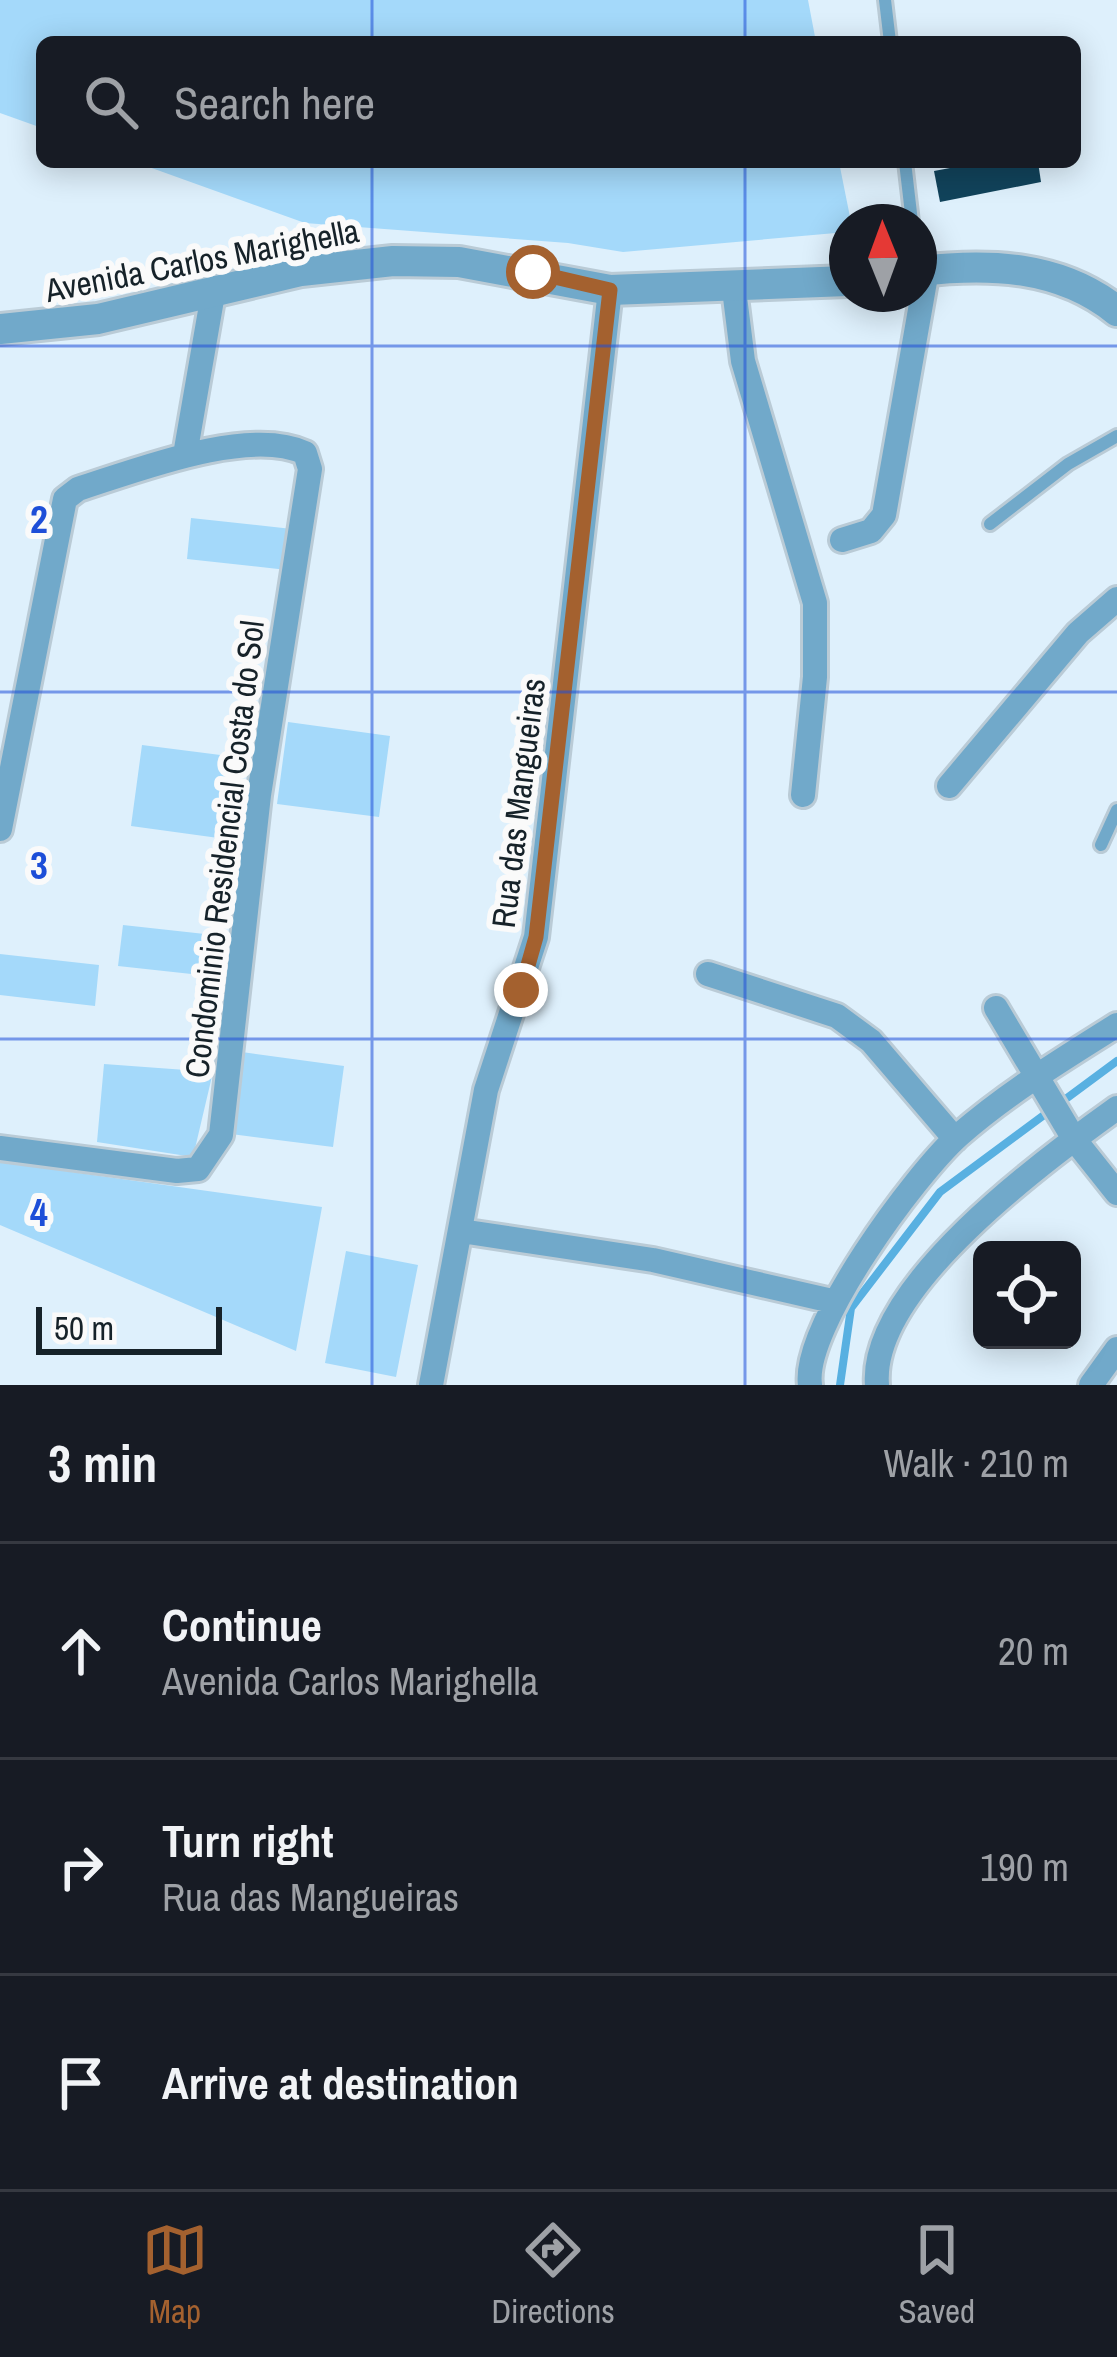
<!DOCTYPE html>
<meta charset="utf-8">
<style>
body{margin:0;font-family:"Archivo Narrow",sans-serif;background:#242831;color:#f1f3f6}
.controls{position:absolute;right:36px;bottom:36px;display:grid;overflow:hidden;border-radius:18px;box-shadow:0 6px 30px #0003}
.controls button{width:108px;height:108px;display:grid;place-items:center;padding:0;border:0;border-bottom:3px solid #363941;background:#171b24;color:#f1f3f6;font:60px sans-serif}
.compass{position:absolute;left:829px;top:204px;width:108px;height:108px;border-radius:50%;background:#171b24;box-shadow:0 6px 30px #0003;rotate:359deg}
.scale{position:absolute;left:36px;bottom:30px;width:186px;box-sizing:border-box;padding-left:12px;border:6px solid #162229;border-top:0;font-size:33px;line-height:42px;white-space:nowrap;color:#162229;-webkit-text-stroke:9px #fafafa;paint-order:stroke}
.stop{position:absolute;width:36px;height:36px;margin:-27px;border:9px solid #a4612f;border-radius:50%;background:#fff}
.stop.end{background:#a4612f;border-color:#fff;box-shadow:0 3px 12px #0008}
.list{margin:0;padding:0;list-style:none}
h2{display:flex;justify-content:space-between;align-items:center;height:156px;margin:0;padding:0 48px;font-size:51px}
h2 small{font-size:39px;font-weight:400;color:#9ea1a6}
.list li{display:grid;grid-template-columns:78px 1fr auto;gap:36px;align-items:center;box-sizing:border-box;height:216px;padding:0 48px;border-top:3px solid #363941}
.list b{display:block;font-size:45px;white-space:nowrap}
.list p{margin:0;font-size:39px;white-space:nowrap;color:#9ea1a6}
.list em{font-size:39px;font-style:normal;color:#9ea1a6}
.icon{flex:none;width:66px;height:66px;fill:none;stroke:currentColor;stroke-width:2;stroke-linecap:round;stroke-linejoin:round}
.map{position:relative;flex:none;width:1117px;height:1385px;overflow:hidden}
.search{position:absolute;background:#171b24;box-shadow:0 6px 30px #0003;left:36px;right:36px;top:36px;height:132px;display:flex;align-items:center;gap:30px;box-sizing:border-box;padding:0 42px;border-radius:18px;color:#9ea1a6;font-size:45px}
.sheet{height:804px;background:#171b24}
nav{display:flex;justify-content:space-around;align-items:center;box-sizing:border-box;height:168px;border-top:3px solid #363941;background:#171b24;font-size:33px;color:#9ea1a6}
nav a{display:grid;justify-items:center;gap:6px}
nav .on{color:#a4612f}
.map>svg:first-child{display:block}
.green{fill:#a4d9fa}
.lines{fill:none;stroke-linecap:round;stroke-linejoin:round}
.stream{stroke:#58b0e1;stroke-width:8}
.building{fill:#11435b}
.service-casing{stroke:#bacbd6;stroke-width:18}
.minor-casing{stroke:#bacbd6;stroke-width:30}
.tertiary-casing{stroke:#bacbd6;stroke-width:36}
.service{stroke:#71a9ca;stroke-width:12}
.minor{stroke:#71a9ca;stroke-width:24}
.tertiary{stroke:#71a9ca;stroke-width:30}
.route{stroke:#a4612f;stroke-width:15}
.grid{fill:none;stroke:#1d4ed8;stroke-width:3;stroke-opacity:0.55}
.labels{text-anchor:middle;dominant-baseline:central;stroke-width:12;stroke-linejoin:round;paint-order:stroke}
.street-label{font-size:33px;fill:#162229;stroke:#fafafa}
.grid-label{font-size:39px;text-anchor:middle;font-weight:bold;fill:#1d4ed8;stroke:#fafafa;stroke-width:12;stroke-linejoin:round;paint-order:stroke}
</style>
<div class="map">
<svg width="1117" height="1385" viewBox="0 0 1117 1385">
<rect width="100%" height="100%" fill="#def0fc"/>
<!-- green -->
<path class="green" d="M0,0H808L816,42H42V128L0,113Z
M135,162H839L851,222L847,232L623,252L568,243L305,223Z
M191,518L292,529L287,570L187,559Z
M288,722L390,736L379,817L277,804Z
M142,745L244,758L233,840L131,826Z
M123,925L223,936L219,977L118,966Z
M0,954L99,965L95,1006L0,995Z
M242,1052L344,1066L333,1147L231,1134Z
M104,1064L213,1072L193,1157L97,1142Z
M0,1162L322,1207L296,1351L0,1225Z
M346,1251L418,1265L396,1377L325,1363Z"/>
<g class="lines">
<!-- stream -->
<path class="stream" d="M840,1385L851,1308L940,1192L1117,1061"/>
</g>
<!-- building -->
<path class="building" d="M982,162H1038L1041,182L940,202L934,171Z"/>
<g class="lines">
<!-- service casing -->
<g class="service-casing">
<path id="service" d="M885,0L890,42
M905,162L912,222
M919,245L926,269
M990,524L1068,464L1117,436
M1101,845L1117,810"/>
</g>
<!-- minor casing -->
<g class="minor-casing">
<path id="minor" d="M734,289L743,361L815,603V677L803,795
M185,455L214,288
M842,540L871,531L884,515L927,270
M949,786L1078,633L1117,599
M0,829L65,499L78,489C135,471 249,426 305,453L310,469L259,795L221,1135L198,1169L177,1171L0,1148
M708,974L837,1016L871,1041L955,1139
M996,1008L1074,1139L1117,1193
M461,1231L653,1260L832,1301
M431,1385L486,1090L536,937L610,290
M810,1385C802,1327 915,1175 958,1136C1007,1093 1063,1059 1117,1025
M877,1385C869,1288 1044,1160 1117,1108
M1091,1385L1117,1349"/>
</g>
<!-- tertiary casing -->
<g class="tertiary-casing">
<path id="tertiary" d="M919,271C989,263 1060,265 1117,311
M0,329L98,319L301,271L393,261L459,262L610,290L847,281"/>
</g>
<!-- service -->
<use href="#service" class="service"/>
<!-- minor -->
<use href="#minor" class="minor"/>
<!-- tertiary -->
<use href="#tertiary" class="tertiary"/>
</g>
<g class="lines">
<!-- route -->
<path class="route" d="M521,990L536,937L610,290L533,272"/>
</g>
<!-- grid -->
<path class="grid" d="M372,0V42M745,0V42M372,162V1385M745,162V1385M0,346H1117M0,692H1117M0,1039H1117"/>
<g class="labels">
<!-- street labels -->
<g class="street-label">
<text transform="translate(202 260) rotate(-11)">Avenida Carlos Marighella</text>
<text transform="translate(518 803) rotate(-83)">Rua das Mangueiras</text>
<text transform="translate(224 849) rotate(-83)">Condominio Residencial Costa do Sol</text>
</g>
</g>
<g class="grid-label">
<text x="39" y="533">2</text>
<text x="39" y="879">3</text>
<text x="39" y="1226">4</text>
</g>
</svg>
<div class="controls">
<button><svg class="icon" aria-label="locate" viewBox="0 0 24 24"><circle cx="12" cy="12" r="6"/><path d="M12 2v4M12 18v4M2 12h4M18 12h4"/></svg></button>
</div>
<svg class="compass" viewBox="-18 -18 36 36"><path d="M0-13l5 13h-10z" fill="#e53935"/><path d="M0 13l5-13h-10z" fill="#9ea1a6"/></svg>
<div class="scale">50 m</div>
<div class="stop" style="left:533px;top:272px"></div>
<div class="stop end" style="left:521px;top:990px"></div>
<div class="search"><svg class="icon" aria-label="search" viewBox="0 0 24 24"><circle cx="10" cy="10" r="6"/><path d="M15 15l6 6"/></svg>Search here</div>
</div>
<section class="sheet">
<h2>3 min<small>Walk · 210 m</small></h2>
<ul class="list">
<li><svg class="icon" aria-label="ahead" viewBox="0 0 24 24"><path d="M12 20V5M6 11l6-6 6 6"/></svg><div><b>Continue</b><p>Avenida Carlos Marighella</p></div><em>20 m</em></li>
<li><svg class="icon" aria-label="right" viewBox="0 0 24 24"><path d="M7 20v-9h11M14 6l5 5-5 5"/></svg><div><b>Turn right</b><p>Rua das Mangueiras</p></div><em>190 m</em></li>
<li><svg class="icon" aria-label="arrive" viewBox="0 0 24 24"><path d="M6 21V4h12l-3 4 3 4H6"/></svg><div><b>Arrive at destination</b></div></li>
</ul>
</section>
<nav>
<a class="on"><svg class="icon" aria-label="map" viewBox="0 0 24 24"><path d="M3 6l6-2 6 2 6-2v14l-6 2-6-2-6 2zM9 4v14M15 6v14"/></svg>Map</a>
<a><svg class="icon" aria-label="directions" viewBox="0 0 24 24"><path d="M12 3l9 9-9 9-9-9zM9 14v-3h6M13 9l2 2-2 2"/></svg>Directions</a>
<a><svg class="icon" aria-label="saved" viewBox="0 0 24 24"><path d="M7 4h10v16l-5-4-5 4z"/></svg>Saved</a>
</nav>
